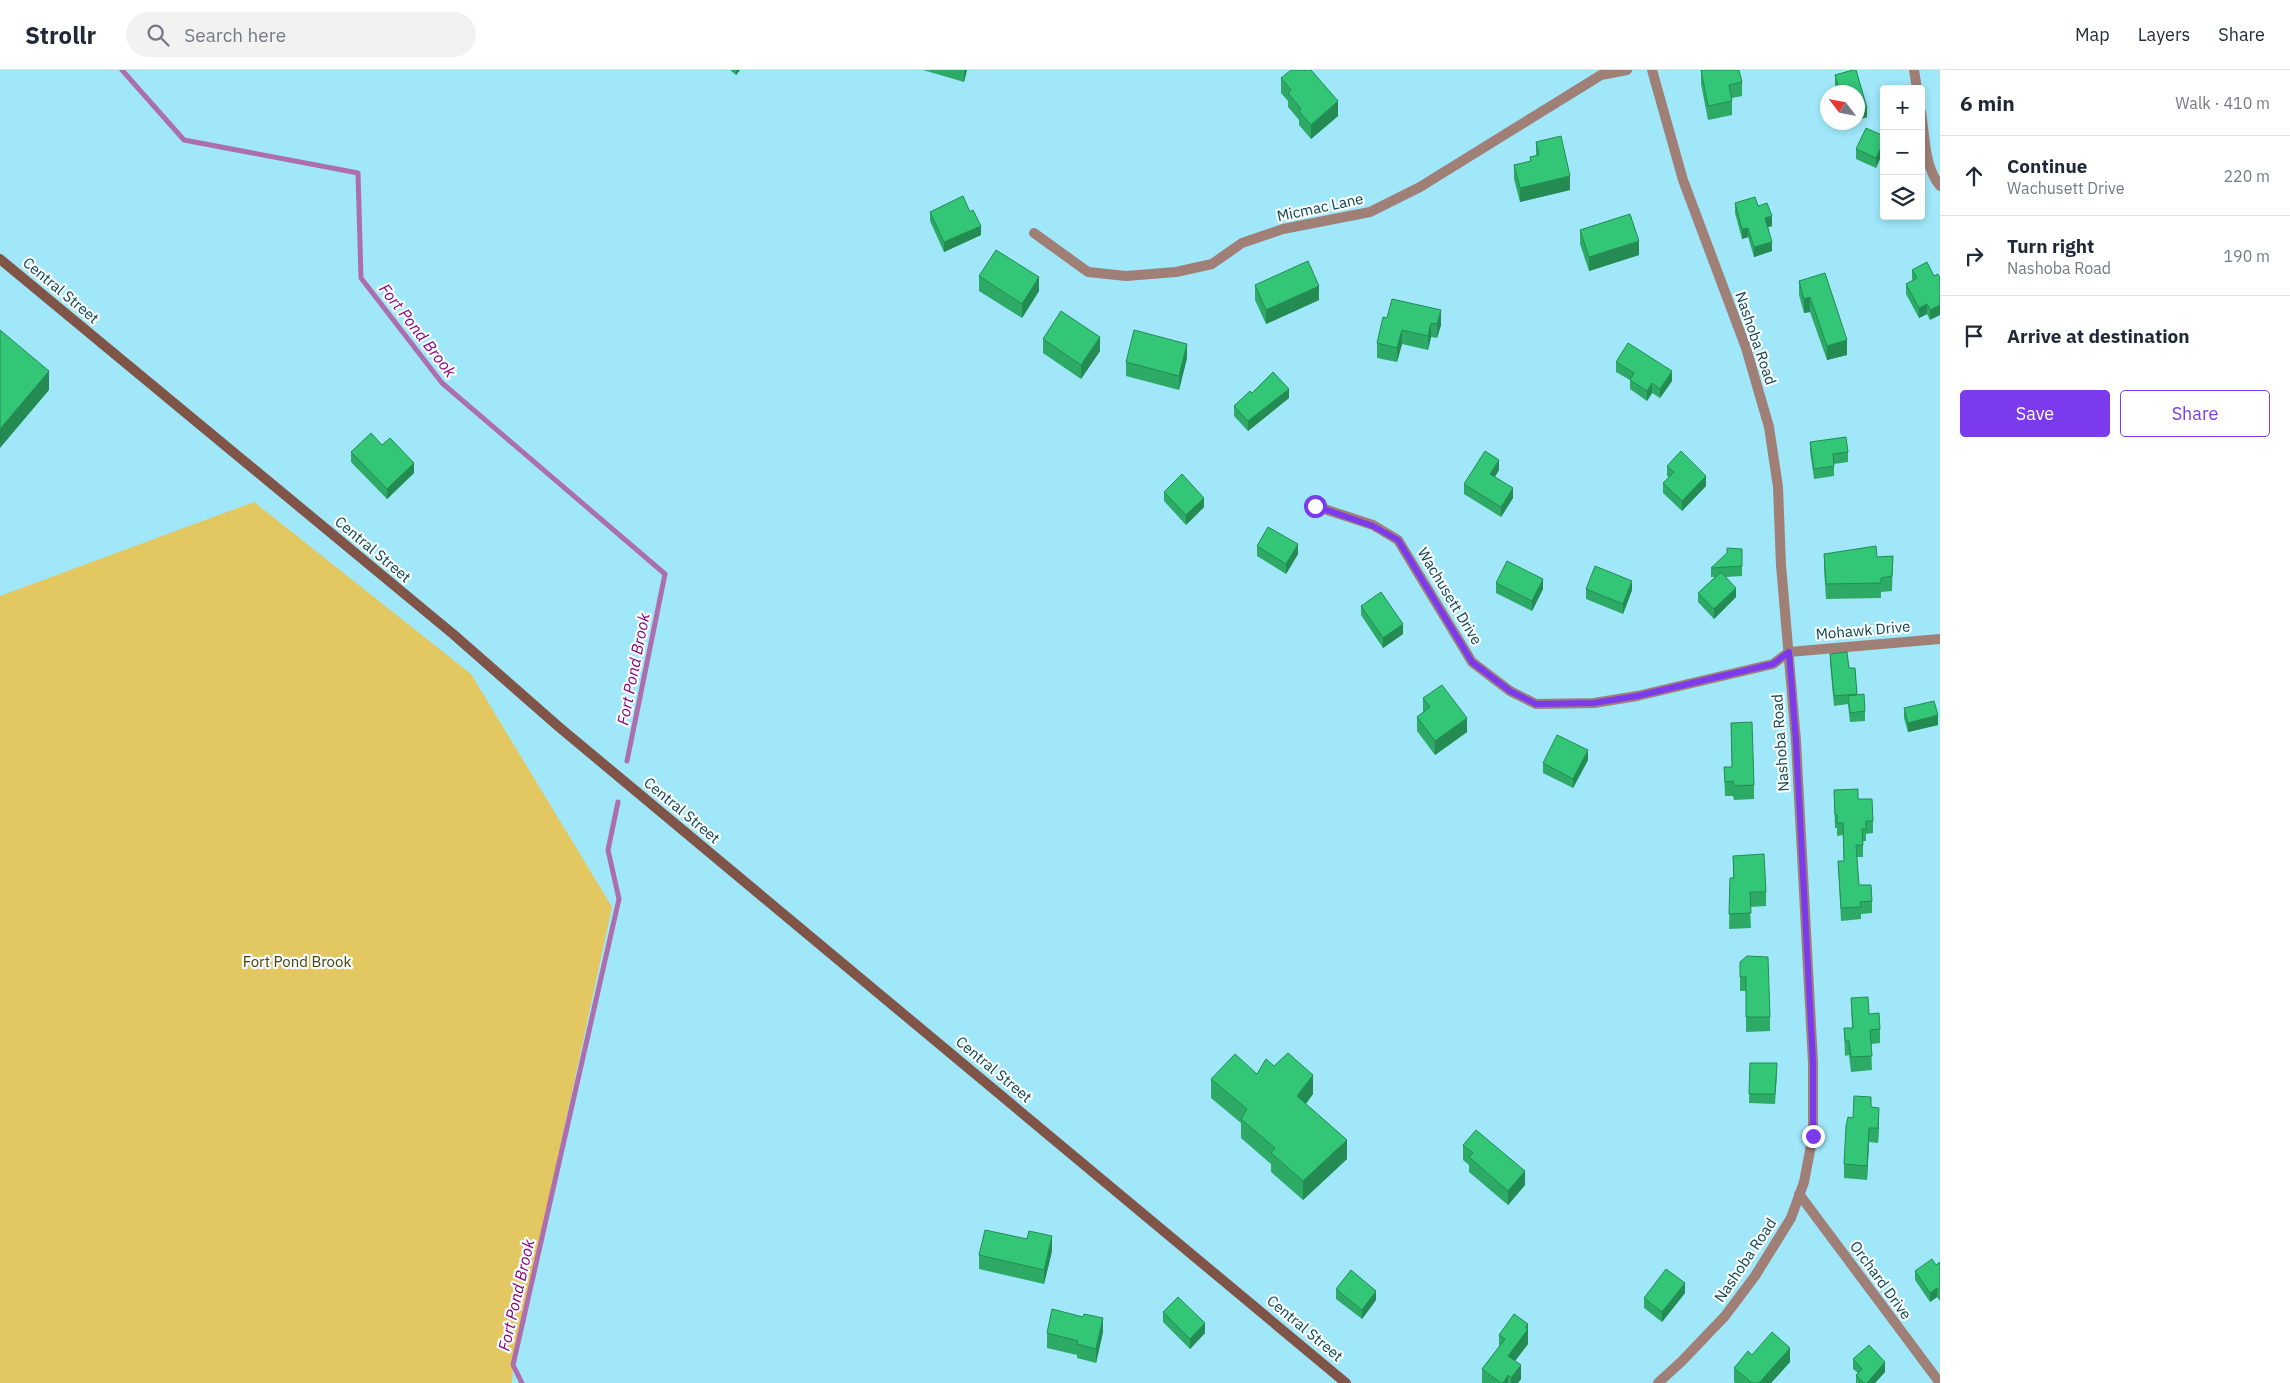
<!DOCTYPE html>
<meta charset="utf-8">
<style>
body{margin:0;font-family:"IBM Plex Sans",sans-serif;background:#f2f2f3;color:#1f2937}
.controls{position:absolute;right:15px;top:15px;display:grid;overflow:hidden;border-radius:5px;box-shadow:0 2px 8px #0003}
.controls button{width:45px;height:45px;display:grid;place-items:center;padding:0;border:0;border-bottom:1px solid #e0e1e3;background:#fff;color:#1f2937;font:25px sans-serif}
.compass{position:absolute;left:1820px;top:15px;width:45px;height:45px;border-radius:50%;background:#fff;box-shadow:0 2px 8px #0003;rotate:302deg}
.stop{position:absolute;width:15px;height:15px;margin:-11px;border:4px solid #7c3aed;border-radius:50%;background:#fff}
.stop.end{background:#7c3aed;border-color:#fff;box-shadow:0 1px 5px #0008}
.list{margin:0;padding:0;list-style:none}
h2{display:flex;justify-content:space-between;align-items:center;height:65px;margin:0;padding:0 20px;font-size:21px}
h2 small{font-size:16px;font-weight:400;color:#747a83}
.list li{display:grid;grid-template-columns:32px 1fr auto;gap:15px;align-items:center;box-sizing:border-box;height:80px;padding:0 20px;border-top:1px solid #e0e1e3}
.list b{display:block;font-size:19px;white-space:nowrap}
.list p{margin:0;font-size:16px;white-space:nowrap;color:#747a83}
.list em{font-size:16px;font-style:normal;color:#747a83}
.actions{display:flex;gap:10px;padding:15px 20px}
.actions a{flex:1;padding:11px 0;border:1px solid #7c3aed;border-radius:5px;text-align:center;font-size:18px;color:#7c3aed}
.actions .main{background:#7c3aed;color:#fff}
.icon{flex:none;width:28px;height:28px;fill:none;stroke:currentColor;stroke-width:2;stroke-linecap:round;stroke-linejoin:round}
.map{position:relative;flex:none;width:1940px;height:1313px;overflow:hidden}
header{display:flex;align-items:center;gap:30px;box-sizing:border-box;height:70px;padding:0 25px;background:#fff;border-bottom:1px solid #e0e1e3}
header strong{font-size:24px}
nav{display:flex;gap:28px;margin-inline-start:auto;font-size:18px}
.search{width:350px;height:45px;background:#f2f2f3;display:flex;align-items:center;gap:12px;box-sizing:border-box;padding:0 18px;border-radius:28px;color:#747a83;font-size:19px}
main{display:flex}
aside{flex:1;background:#fff}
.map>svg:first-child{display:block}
.park{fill:#e3c761}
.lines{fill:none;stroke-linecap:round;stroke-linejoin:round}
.stream{stroke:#ac6ead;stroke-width:5}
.street{stroke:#a07f77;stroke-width:10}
.secondary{stroke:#815448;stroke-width:10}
.wall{fill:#2caa66}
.shaded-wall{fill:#248b53}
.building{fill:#33c677;stroke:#248b53}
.route{stroke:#7c3aed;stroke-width:6}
.labels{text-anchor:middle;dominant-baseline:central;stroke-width:4.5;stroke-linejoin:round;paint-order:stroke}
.street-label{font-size:15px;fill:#174049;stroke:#f4fdff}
.park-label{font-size:15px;fill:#4e4000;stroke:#f4fdff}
.water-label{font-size:16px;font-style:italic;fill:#8c007c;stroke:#f4fdff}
</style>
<header>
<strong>Strollr</strong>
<div class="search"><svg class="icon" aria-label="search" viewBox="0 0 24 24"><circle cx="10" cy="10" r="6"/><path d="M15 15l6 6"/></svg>Search here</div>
<nav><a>Map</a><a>Layers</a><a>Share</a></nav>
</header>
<main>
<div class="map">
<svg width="1940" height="1313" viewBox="0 0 1940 1313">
<rect width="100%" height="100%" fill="#9fe7f9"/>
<!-- park -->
<path class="park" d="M254,432L471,604L612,837L513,1295L512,1313H0V526Z"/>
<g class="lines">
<!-- stream -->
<path class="stream" d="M122,0L184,70L358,103L361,208L442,313L665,504L627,691
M522,1313L513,1295L619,829L608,780L618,732"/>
<!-- street -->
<path class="street" d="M1652,0L1683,110L1746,278L1769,357L1778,417L1781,495L1796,671L1813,993V1065L1804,1112L1791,1148L1755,1206L1725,1246L1682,1291L1658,1313
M1914,0L1917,19
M1921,42C1925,66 1924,96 1940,116
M1034,163L1088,202L1126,206L1176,202L1212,194L1242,173L1283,159L1370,142L1420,117L1601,5L1627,0
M1315,436L1373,455L1398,470L1472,592L1510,621L1536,634L1594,633L1637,626L1773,594L1789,582L1940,569
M1799,1124L1940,1313"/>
<!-- secondary -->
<path class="secondary" d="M0,189L453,564L559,657L1346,1313"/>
</g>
<!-- wall -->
<path class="wall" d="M730,0H740L736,5Z
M923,0H967L964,12Z
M1701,0L1742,12V26L1732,28V45L1708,50L1701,14Z
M1853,0H1856L1867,38V47L1858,50V22H1837L1835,15V5Z
M1281,8L1338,46L1311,69L1299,55V50L1288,37V31L1281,23Z
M1884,66L1876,98L1856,89V79Z
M1536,72L1570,120L1520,132L1514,109V95L1530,92V87L1536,86Z
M1735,133L1758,136L1772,156L1768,157L1772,181L1754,187L1748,167L1742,169L1735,143Z
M930,142H970L981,165L944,182L930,151Z
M1580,160L1639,185L1589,201L1580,174Z
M1912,200L1934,206L1930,250L1927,244L1919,248L1906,224V214L1913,211L1912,209Z
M979,206L1039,221L1022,248L979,221Z
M1799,211L1847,285L1827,290L1810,242L1804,243L1799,225Z
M1255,215L1319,230L1266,254L1255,230Z
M1392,229L1441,255L1437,268L1431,267L1428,280L1402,274L1397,292L1377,288V273L1387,248Z
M1043,269L1100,281L1081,309L1043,283Z
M1187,288L1179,320L1126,306V292Z
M1616,292L1672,311L1660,328L1652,323L1647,331L1630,319V310L1616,302Z
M1252,323L1289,328L1248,361L1234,346V336Z
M1810,372L1848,382V392L1834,394V406L1814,409L1810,381Z
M382,375L414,403L387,429L351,392V382Z
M1667,396L1706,416L1682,441L1663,423V413L1669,407L1667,406Z
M1499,400L1495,407L1513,428L1501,447L1464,424V414Z
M1164,422L1204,437L1186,455L1164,431Z
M1257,476L1298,484L1286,504L1257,486Z
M1824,484L1877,487L1893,486L1892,521L1881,522V528L1826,529L1824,498Z
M1742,489V506L1726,507L1736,527L1714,549L1698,532V523L1715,507H1711V498Z
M1496,513L1543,519L1532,541L1496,523Z
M1586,519L1632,520L1623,544L1586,529Z
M1361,536L1403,564L1383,578L1361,545Z
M1830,584L1849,598H1855L1857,625L1865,641V651L1850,652L1848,634L1834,636L1830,593Z
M1423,628L1467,662L1435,685L1417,661V647L1423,642Z
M1904,638L1938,655L1908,662L1904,648Z
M1731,653L1754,715V729L1734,730L1733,726H1725L1724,697H1732Z
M1588,690L1573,718L1543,703V693Z
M1834,720L1858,729L1873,751V763L1866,764V771H1863V787H1857L1859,815L1872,831V843L1861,844V849L1841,851L1838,791H1844L1843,765L1837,766V758H1835Z
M1733,786L1766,822V836L1750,837L1751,858L1729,859L1730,808H1733Z
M1740,892L1770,947V961L1746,962V921H1740Z
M1851,928L1869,944L1880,959V973L1871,974L1872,1000L1851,1002L1849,985L1845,986L1844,958H1852Z
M1750,993L1777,1003L1775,1034L1749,1033Z
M1274,996L1313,1024L1306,1034L1347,1089L1303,1130L1271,1102V1094L1241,1068V1053L1211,1028V1009L1257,1004Z
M1871,1037L1879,1052L1878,1073L1869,1072L1867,1110L1844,1108V1094L1853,1048Z
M1463,1075L1525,1115L1508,1135L1469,1102V1095L1463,1090Z
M1052,1181L1044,1214L979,1199V1185Z
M1940,1192V1231L1937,1227L1930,1232L1915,1210V1201L1936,1195Z
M1336,1219L1376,1230L1362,1249L1336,1229Z
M1685,1223L1662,1252L1644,1238V1228Z
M1163,1242L1205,1263L1190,1279L1163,1252Z
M1083,1247L1103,1262L1096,1293L1077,1288V1285L1047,1278V1263Z
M1528,1259V1274L1515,1291L1521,1309L1518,1313H1482V1299L1499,1277V1265Z
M1752,1285L1790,1292L1771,1313H1735L1734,1312V1298Z
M1853,1289L1885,1302L1875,1313H1856V1305L1858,1303L1853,1299Z"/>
<!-- shaded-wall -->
<path class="shaded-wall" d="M736,0H740L736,5Z
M964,0H967L964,12Z
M1338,31V46L1311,69V55Z
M1867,38V47L1858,50V40Z
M1884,71V80L1876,98V88Z
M1570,106V120L1520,132V118Z
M1772,146V156L1765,158V148Z
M981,156V165L944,182V172Z
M1748,158V167L1742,169V159Z
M1639,171V185L1589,201V187Z
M1772,172V181L1754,187V177Z
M1039,207V221L1022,248V234Z
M1319,216V230L1266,254V240Z
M1810,227V242L1804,243V229Z
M1927,234V244L1919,248V238Z
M1940,235V245L1930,250V240Z
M1441,240V255L1437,268V254Z
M1431,253V267L1428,280V266Z
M1402,260V274L1397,292V278Z
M1100,267V281L1081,309V295Z
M1847,270V285L1827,290V276Z
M1187,274V288L1179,320V306Z
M49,301V320L0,378V359Z
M1672,301V311L1660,328V319Z
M1652,313V323L1647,331V321Z
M1289,319V328L1248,361V351Z
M1499,390V400L1490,414V404Z
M414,393V403L387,429V419Z
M1706,406V416L1682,441V431Z
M1513,418V428L1501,447V437Z
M1204,428V437L1186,455V445Z
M1298,474V484L1286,504V494Z
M1543,509V519L1532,541V531Z
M1632,511V520L1623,544V534Z
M1736,518V527L1714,549V539Z
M1403,554V564L1383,578V568Z
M1938,645V655L1908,662V653Z
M1467,648V662L1435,685V671Z
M1588,680V690L1573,718V709Z
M1313,1005V1024L1297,1045V1026Z
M1879,1038V1052L1878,1073V1058Z
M1869,1058V1072L1867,1110V1096Z
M1347,1070V1089L1303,1130V1111Z
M1525,1101V1115L1508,1135V1121Z
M1052,1166V1181L1044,1214V1200Z
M1685,1213V1223L1662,1252V1242Z
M1937,1218V1227L1930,1232V1223Z
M1376,1221V1230L1362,1249V1240Z
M1103,1248V1262L1096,1293V1279Z
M1205,1253V1263L1190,1279V1269Z
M1528,1254V1274L1508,1300V1286Z
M1790,1278V1292L1771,1313H1759Z
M1885,1292V1302L1875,1313H1867Z
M1521,1295V1309L1518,1313H1511V1308Z
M1508,1305V1313H1503Z"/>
<!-- building -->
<path class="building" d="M1291,0H1303L1304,1L1305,0H1311L1338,31L1311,55L1299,41L1301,39L1288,23L1291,20L1281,8Z
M1701,0H1739L1742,12L1729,15L1732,31L1708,36Z
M1853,0H1856L1867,38L1858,40V22H1840L1835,5Z
M1866,58L1884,66V71L1876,88L1856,79Z
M1561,66L1570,106L1520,118L1514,95L1531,91L1530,87L1539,85L1536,72Z
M963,126L970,142L973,140L981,156L944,172L930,142Z
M1755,127L1758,136L1767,133L1772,146L1765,148L1772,172L1754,177L1748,158L1742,159L1735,133Z
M1630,144L1639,171L1589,187L1580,160Z
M996,180L1039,207L1022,234L979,206Z
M1308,191L1319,216L1266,240L1255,215Z
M1927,192L1934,206L1938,204L1940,208V235L1930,240L1927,234L1919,238L1906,214L1917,208L1912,200Z
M1825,203L1847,270L1827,276L1810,227L1804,229L1799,211Z
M1392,229L1441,240L1437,254L1431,253L1428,266L1402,260L1397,278L1377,273L1383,247L1387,248Z
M1061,241L1100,267L1081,295L1043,269Z
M0,260L49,301L0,359Z
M1134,260L1187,274L1179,306L1126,292Z
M1628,273L1672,301L1660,319L1652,313L1647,321L1630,310L1634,303L1616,292Z
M1273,302L1289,319L1248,351L1234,336L1250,321L1252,323Z
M371,363L382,375L390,368L414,393L387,419L351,382Z
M1846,367L1848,382L1833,384L1834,396L1814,399L1810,372Z
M1485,381L1499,390L1490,404L1513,418L1501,437L1464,414Z
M1681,381L1706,406L1682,431L1663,413L1674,402L1667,396Z
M1182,404L1204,428L1186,445L1164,422Z
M1268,457L1298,474L1286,494L1257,476Z
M1876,476L1877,487L1893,486L1892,506L1881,508V513L1826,514L1824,484Z
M1727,478L1742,479V496L1711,498L1727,483Z
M1507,491L1543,509L1532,531L1496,513Z
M1595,496L1632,511L1623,534L1586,519Z
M1721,502L1736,518L1714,539L1698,523Z
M1381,522L1403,554L1383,568L1361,536Z
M1847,582L1849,598H1855L1857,624L1834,626L1830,584Z
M1442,615L1467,648L1435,671L1417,647L1430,637L1423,628Z
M1864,624L1865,641L1850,643L1848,626Z
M1934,631L1938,645L1908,653L1904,638Z
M1752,652L1754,715L1734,716L1733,711L1725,712L1724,697H1732L1731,653Z
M1557,665L1588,680L1573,709L1543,693Z
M1858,719V729H1872L1873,751H1866V759H1862L1863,775H1856L1859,815H1871L1872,831L1860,832L1861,837L1841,838L1838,791H1844L1843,753H1837V745H1835L1834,720Z
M1764,784L1766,822H1750L1751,843L1729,844L1730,808H1734L1733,786Z
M1747,886L1768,887L1770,947H1746V907H1740V892Z
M1868,927L1869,944L1879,943L1880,959L1870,960L1872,986L1851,987L1849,971H1845L1844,958H1853L1851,928Z
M1288,983L1313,1005L1297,1026L1347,1070L1303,1111L1271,1083L1275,1078L1241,1049L1247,1039L1211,1009L1235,984L1257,1004L1266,989L1274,996Z
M1750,993H1777L1775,1024H1749Z
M1854,1026L1871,1027V1037L1879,1038L1878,1058H1869L1867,1096L1844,1094L1846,1056L1848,1047L1853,1048Z
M1476,1060L1525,1101L1508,1121L1469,1087L1473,1083L1463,1075Z
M985,1160L1027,1169L1029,1161L1052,1166L1044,1200L979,1185Z
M1932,1189L1936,1195L1940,1192V1221L1937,1218L1930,1223L1915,1201Z
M1666,1199L1685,1213L1662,1242L1644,1228Z
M1351,1200L1376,1221L1362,1240L1336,1219Z
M1178,1227L1205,1253L1190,1269L1163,1242Z
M1052,1239L1083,1247L1084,1244L1103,1248L1096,1279L1077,1274L1078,1271L1047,1263Z
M1514,1244L1528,1254L1525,1257L1528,1259L1508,1286L1521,1295L1511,1308L1508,1305L1503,1313H1501L1482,1299L1505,1269L1499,1265Z
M1772,1262L1790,1278L1759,1313H1752L1734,1298L1748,1281L1752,1285Z
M1869,1275L1885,1292L1867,1313H1864L1856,1305L1862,1299L1853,1289Z"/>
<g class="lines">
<!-- route -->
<path class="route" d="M1315,436L1373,456L1398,470L1472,592L1510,621L1536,634L1594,633L1637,626L1773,594L1789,582L1796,671L1813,993V1066"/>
</g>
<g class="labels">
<!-- street labels -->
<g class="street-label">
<text transform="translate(1320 137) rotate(-12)">Micmac Lane</text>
<text transform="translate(61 220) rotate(40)">Central Street</text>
<text transform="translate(1756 268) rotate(71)">Nashoba Road</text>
<text transform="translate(373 479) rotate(40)">Central Street</text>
<text transform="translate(1450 526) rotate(59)">Wachusett Drive</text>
<text transform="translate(1863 560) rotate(-5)">Mohawk Drive</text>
<text transform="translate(1780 673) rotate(-94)">Nashoba Road</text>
<text transform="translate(682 740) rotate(40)">Central Street</text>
<text transform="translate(994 999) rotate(40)">Central Street</text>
<text transform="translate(1745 1190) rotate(-56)">Nashoba Road</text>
<text transform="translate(1881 1210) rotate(54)">Orchard Drive</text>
<text transform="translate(1305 1258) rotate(40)">Central Street</text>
</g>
<!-- park labels -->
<g class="park-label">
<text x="297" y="891">Fort Pond Brook</text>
</g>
<!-- water labels -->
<g class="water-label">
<text transform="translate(418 260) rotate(52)">Fort Pond Brook</text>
<text transform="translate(633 599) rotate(-79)">Fort Pond Brook</text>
<text transform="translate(516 1225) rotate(-77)">Fort Pond Brook</text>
</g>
</g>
</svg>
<div class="controls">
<button>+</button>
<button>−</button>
<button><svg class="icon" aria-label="layers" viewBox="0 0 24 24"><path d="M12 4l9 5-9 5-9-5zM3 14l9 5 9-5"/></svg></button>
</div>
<svg class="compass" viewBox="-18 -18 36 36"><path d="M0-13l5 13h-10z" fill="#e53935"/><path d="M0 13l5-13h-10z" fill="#747a83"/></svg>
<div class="stop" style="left:1315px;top:436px"></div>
<div class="stop end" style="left:1813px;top:1066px"></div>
</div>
<aside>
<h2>6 min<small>Walk · 410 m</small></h2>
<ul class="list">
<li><svg class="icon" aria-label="ahead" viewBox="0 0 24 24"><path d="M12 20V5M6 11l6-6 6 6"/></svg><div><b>Continue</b><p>Wachusett Drive</p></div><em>220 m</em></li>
<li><svg class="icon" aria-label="right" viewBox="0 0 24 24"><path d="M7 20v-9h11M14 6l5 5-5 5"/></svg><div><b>Turn right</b><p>Nashoba Road</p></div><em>190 m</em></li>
<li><svg class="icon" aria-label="arrive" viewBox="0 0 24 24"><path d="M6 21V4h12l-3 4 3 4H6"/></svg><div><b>Arrive at destination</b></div></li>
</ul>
<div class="actions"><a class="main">Save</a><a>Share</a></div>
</aside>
</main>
